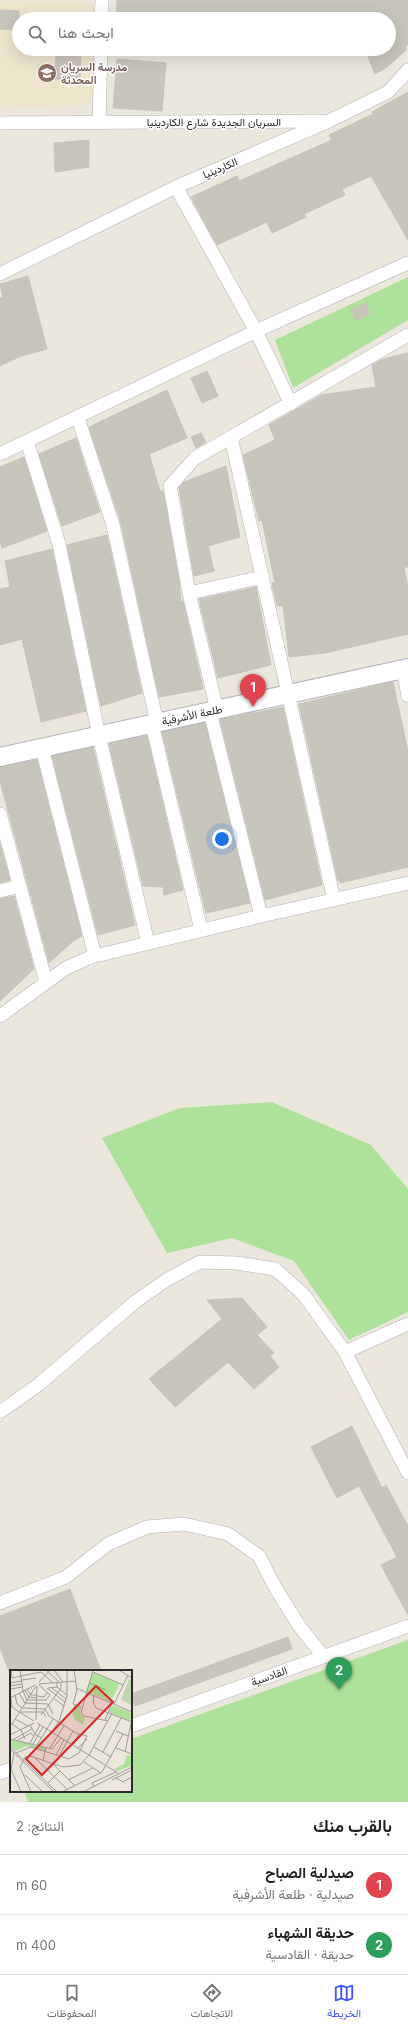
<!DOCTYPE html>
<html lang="ar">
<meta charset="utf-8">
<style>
body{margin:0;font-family:Inter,Vazirmatn,sans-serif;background:#f2f2f2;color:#202124;direction:rtl}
.you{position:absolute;left:222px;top:839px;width:14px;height:14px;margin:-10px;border:3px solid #fff;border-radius:50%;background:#1a73e8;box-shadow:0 0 0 6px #1a73e833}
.badge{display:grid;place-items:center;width:26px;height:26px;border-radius:50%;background:#4155f6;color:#fff;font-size:13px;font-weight:700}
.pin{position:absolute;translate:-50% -33px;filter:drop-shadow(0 1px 2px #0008)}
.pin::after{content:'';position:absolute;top:21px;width:14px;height:12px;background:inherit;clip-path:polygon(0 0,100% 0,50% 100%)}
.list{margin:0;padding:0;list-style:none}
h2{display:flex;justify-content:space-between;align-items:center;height:52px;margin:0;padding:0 16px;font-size:17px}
h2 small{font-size:13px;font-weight:400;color:#757577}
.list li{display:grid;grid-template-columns:26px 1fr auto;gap:12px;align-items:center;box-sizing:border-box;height:60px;padding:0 16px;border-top:1px solid #e0e0e0}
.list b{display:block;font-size:15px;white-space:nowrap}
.list p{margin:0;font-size:13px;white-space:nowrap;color:#757577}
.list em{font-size:13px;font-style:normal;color:#757577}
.icon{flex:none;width:22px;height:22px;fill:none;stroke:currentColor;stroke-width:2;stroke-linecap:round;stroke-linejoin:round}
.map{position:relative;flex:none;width:408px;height:1802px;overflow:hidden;direction:ltr}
.search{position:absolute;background:#fff;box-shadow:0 4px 16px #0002;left:12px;right:12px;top:12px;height:44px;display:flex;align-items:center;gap:10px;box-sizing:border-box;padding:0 14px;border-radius:22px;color:#757577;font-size:15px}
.sheet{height:172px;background:#fff}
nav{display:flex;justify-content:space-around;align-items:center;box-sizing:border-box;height:56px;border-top:1px solid #e0e0e0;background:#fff;font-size:11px;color:#757577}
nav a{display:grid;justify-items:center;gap:2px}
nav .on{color:#4155f6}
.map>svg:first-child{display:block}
.education{fill:#eee5cd}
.green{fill:#aee29b}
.building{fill:#c8c5bc;stroke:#c8c3b7}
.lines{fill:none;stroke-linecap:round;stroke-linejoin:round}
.minor-casing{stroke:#b1b2be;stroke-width:14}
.secondary-casing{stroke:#b1b2be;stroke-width:20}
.minor{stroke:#fff;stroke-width:13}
.secondary{stroke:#fff;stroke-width:18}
.labels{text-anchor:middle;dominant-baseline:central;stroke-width:3;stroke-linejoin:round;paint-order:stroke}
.education-label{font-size:11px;font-weight:bold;fill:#785e54;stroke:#fff;text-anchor:start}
.street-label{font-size:11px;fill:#2b2b2b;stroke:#fff}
.inset-road{fill:none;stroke:#9f9c96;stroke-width:1}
.view{fill:#d62828;fill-opacity:0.15;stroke:#d62828;stroke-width:2}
.inset-edge{fill:none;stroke:#2b2b2b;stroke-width:2}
</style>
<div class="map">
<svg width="408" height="1802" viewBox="0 0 408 1802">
<rect width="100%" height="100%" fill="#ece7dd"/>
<!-- education -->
<path class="education" d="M0,1L93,2V19H19V49H93L94,97L86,106L0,109Z"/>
<!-- green -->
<path class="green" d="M408,277V320L293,388L275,340Z
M272,1102L371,1145L408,1189V1312L349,1340L294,1261L232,1238L167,1253L102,1138L180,1108Z
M408,1640V1802H28L24,1791H131V1739Z"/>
<!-- building -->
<path class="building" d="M117,0H408V44L404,49H407L387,67L375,74L365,49H389V19H116Z
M0,10L19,11V30L0,29Z
M56,49H81L80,80L55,79Z
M117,59L166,63L162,111L113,108Z
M408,92V240L371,176L342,189L345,195L304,214L306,217L272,233L267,222L217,245L191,197L237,176L239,181L332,140L329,135L373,114L372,112Z
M89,140V167L55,172L54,143Z
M28,276L47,349L21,356L0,366V298L3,297L0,284Z
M366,303L370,314L356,320L351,310Z
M408,353V567H404L408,587V634L325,653L289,657L283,605L277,606L272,583H275L262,520L259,521L243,455L275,440L269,425L321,395L376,387L372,365L383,359Z
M207,371L218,396L202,403L191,378Z
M167,390L187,438L149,454L160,491H163L179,580L181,602L183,601L203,689L159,697L121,523L89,427Z
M201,433L206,442L196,448L191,437Z
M76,438L100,512L62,526L39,454Z
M24,457L47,531L2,548L0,540V467Z
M226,466L240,537L208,546L214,571L194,576L179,488L184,482Z
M107,535L142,693L101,706L67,545Z
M52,549L86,711L41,722L22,639L0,645V589L10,587L5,561Z
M256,587L271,665L218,678L199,599Z
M393,682L408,751V867L340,883V880L338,881L299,704Z
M283,707L322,885L265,900L220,720Z
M205,723L250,903L206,913L162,732Z
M147,736L183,890L164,895L163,887L143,886L109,744Z
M93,747L135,925L98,935L52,756Z
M37,760L82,936L72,942L49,963L0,781V767Z
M0,844L10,880L0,883Z
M14,896L34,969L0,1001V899Z
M242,1298L267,1327L257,1335L274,1353L270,1356L279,1367L254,1389L228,1362L175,1407L149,1379L222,1319L207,1300Z
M352,1426L382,1488L386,1485L408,1526V1615L381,1565L397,1557L359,1486L337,1498L311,1447Z
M70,1589L101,1671H9L0,1648V1616Z
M288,1637L292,1649L135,1706L131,1694Z"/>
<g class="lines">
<!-- minor casing -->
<g class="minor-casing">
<path id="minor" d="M101,19L102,0
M99,122L101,49
M0,123L322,121
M176,187L256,331L291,404
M0,274L176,187L329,121L388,92L408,70
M78,418L113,525L157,723
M231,437L334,900
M27,441L59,544L99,736L148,943
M0,454L256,331L408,263
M189,593L263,577
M403,669L408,696
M217,710L189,593L170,486L195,458L408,335
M210,712L261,916
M152,724L201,930
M42,748L95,956
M0,814L46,982
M0,891L20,886
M0,1016L66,968L91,957L261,916L408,883
M345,1352L408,1324
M0,1412L38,1385L135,1302L168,1279L200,1262L236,1263L275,1269L303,1294L345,1352L408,1473
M0,1603L66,1577L108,1544L147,1527L184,1524L228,1534L259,1556L276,1589L300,1627L323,1656
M131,1726L408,1626
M0,1773L11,1769"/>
</g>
<!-- secondary casing -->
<g class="secondary-casing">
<path id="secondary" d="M0,757L408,668"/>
</g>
<!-- minor -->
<use href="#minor" class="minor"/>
<!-- secondary -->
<use href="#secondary" class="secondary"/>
</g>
<!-- icons -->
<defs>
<g id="school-disc" transform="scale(1)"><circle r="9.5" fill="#8d6e63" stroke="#fff"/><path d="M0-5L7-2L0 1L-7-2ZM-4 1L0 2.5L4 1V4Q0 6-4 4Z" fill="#fff"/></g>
</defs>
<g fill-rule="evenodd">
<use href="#school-disc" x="47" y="73"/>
</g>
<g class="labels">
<!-- education labels -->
<g class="education-label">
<text x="61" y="67">مدرسة السريان<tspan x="61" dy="13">المحدثة</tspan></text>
</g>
<!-- street labels -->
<g class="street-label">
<text x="214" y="122">السريان الجديدة شارع الكاردينيا</text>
<text transform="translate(220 168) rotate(-23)">الكاردينيا</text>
<text transform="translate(192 715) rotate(-12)">طلعة الأشرفية</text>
<text transform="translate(269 1676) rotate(-20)">القادسية</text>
</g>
</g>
<!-- overview -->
<g transform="translate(10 1670)">
<rect width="122" height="122" fill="#ece7dd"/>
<path d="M83,2L109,14L101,32L76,21ZM64,35L71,37L70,43L75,48L73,55L65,50L62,44ZM102,35L122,43L120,51L99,42ZM0,69L36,78L35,81L16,76L6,81L0,76ZM117,85L122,86L121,96L107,101L104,99L114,94Z" fill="#aee29b"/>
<path d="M119,9L122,11V35L111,30Z" fill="#c2d6b5"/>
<path class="inset-road" d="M1,0L2,8L11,6M10,0L13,21M36,0L49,12M44,0L53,12M64,0L67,20L63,34L71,37M83,0L71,43L74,46L98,51M109,0L122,8M83,2L113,15M11,6L31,2L43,13M12,10L26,8M29,12L40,0M0,13L12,11M79,13L96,20M29,14L66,11M29,15L40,25M0,16L12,14M47,17L57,25M37,18L55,32M38,18L47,17V12M42,18L56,29M66,18L122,42M0,19L13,17M17,19L21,25H27M15,20L19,27L27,28M13,21L17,30H36L40,25M0,22L2,37M9,23L15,33L38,34L43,44M5,25L7,34L12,38M84,25L83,32L86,38L122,52M27,26L34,27L37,23M0,28L25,15M43,28L54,36M104,34L118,5M0,36L24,51M13,38L35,39L39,46M11,42H33L36,47M31,45L51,18V12M5,49L18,56M26,50L27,16M95,50L102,33M0,53L11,60L15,69M27,53L108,103M2,54L26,16M20,55L25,64L32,68M106,61L118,66M42,62L49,51L57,26V0M0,65L24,53M0,69L42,79L51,68M4,69L22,59M8,70L21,63L24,67M20,73L30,55M23,74L33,57M27,75L43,49M63,75L69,64M0,77L47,122M84,77L101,87M40,78L54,56M68,78L77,69M106,78L122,84M0,79L44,122M93,82L111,48M115,82L122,49M4,83L1,99L11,122M6,83L21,77L59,89L69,83L77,66L66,63L39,46M46,85L54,70M49,86L63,61M25,88L57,119M33,91L36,77M74,92L91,103M43,94L65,116M15,105L33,122M106,108L113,112L122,107M58,110L83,98M102,110L122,100M38,113L50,101M84,117L82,113L106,102M21,122L10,97L15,87L20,86L53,97L70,95L79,85L102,43M52,122L92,102L113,64M73,122L122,97"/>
<path class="view" d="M86,16L103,32L32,105L16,89Z"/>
<rect width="122" height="122" class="inset-edge"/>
</g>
</svg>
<div class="you"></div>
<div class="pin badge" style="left:253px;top:707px;background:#e0444e">1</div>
<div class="pin badge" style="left:339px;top:1690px;background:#2e9e5b">2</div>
<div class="search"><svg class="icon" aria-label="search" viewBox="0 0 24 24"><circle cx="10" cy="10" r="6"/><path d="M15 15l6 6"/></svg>ابحث هنا</div>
</div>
<section class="sheet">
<h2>بالقرب منك<small>النتائج: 2</small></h2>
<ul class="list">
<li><span class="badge" style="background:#e0444e">1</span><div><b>صيدلية الصباح</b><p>صيدلية · طلعة الأشرفية</p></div><em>60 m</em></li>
<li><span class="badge" style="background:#2e9e5b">2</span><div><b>حديقة الشهباء</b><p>حديقة · القادسية</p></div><em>400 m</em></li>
</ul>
</section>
<nav>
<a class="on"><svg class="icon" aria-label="map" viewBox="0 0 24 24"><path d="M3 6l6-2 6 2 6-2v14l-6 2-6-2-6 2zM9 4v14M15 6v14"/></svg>الخريطة</a>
<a><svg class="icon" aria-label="directions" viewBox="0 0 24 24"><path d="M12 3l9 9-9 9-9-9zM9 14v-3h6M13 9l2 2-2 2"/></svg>الاتجاهات</a>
<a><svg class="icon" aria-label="saved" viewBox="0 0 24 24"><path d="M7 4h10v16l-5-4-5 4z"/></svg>المحفوظات</a>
</nav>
